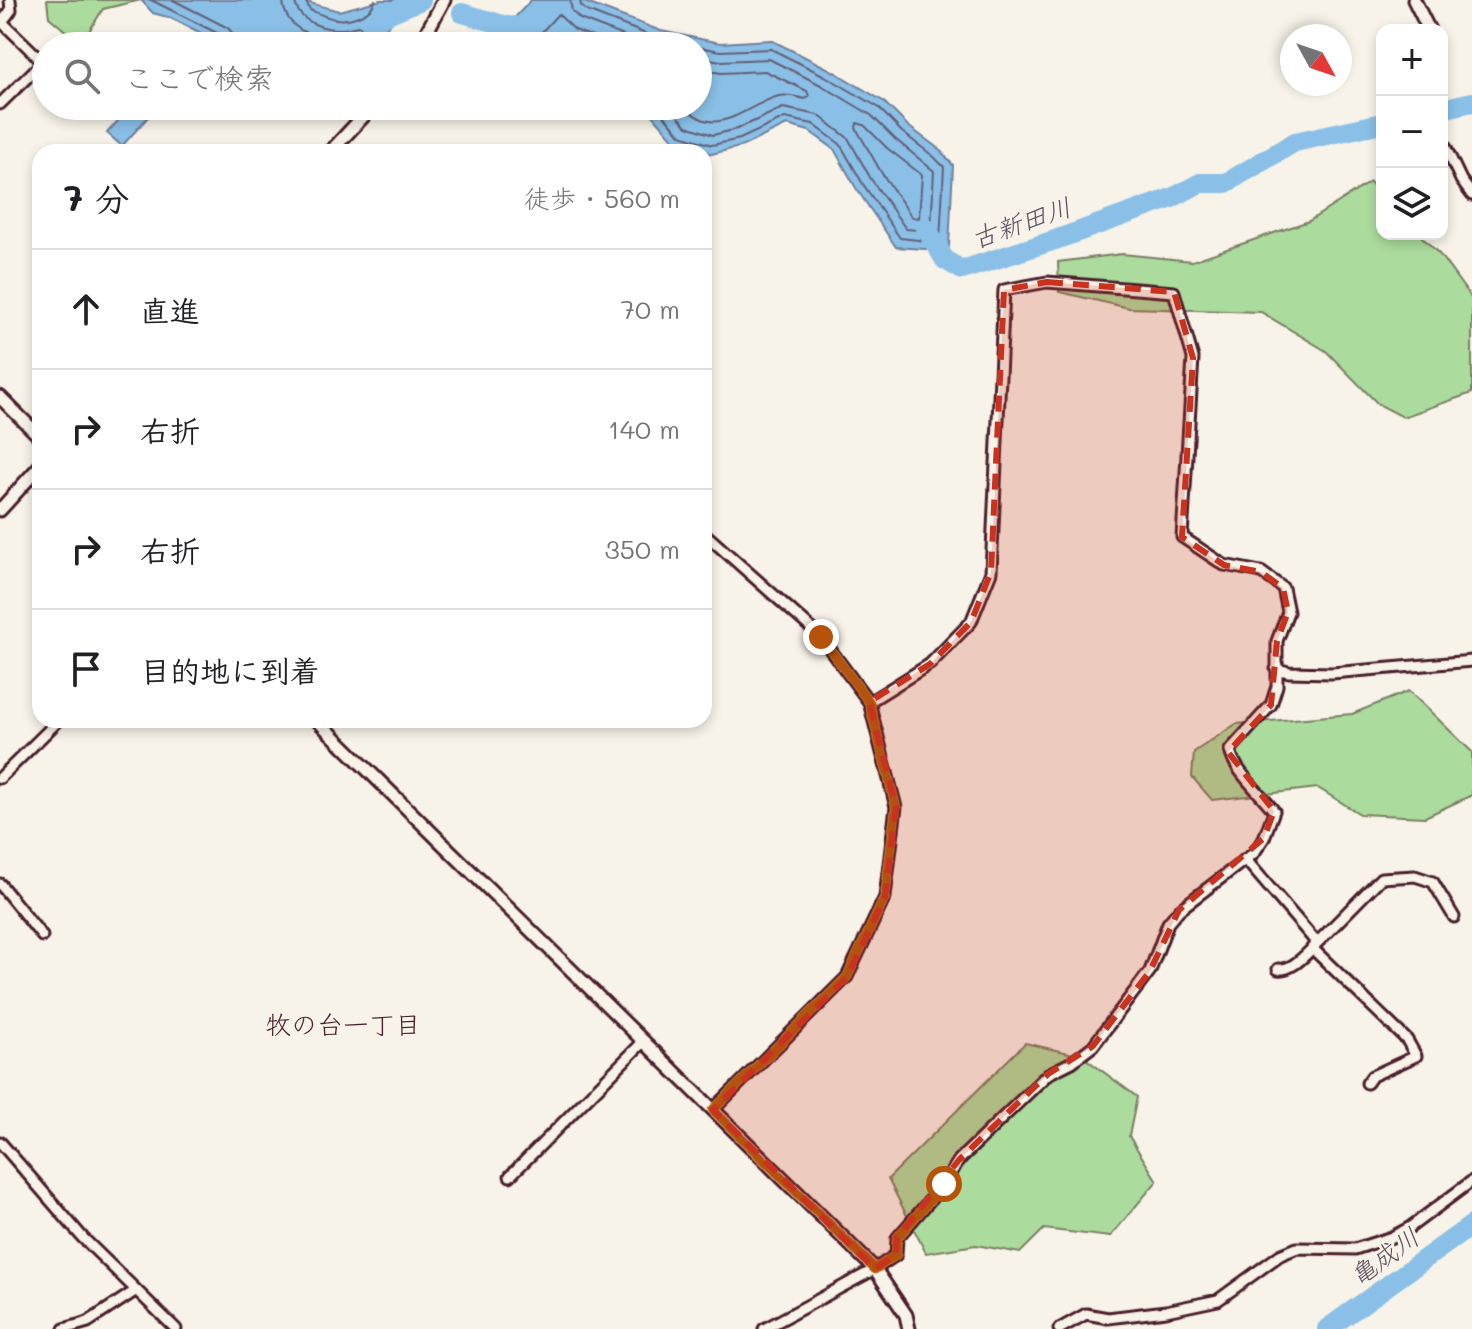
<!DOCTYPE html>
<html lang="ja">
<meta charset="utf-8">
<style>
body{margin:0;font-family:Mali,"Klee One",sans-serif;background:#f6f6f6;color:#202124}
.controls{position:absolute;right:24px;top:24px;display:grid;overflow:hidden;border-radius:16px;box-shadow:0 4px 12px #0003}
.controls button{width:72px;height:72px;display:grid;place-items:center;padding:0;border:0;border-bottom:2px solid #e0e0e0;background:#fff;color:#202124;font:40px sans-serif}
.compass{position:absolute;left:1280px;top:24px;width:72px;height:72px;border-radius:50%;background:#fff;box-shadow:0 4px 12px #0003;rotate:130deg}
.stop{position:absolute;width:24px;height:24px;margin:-18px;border:6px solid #b45309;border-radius:50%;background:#fff}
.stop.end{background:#b45309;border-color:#fff;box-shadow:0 2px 8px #0008}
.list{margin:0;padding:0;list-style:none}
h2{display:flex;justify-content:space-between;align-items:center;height:104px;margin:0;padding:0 32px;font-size:34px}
h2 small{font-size:26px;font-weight:400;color:#757577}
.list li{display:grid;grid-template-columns:52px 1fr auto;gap:24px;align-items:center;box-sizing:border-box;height:120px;padding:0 32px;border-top:2px solid #e0e0e0}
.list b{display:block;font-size:30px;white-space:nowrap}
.list em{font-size:26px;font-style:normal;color:#757577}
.icon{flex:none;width:44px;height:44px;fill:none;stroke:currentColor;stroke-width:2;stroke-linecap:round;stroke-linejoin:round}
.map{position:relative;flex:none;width:1472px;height:1329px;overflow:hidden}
.search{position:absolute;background:#fff;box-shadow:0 4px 12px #0003;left:32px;top:32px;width:680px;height:88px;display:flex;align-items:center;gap:20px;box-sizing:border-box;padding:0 28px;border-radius:44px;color:#757577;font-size:30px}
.panel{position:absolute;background:#fff;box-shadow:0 4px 12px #0003;left:32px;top:144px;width:680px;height:584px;border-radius:24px}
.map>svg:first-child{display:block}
.green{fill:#abdc9d;stroke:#7a7e64;stroke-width:2}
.water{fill:#8ac0e7;stroke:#70809c;stroke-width:2}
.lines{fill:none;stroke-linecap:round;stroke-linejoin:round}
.shore{stroke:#645f76;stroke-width:2}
.river{stroke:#8ac0e7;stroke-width:20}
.minor-casing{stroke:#4a1f2b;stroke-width:15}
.tertiary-casing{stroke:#4a1f2b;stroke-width:17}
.minor{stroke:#f7f3e8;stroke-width:9}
.tertiary{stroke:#f7f3e8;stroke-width:11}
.route{stroke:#b45309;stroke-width:10}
.marked{fill:#c8321e;fill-opacity:0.2;stroke:#c8321e;stroke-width:6;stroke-dasharray:16 10;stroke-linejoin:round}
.labels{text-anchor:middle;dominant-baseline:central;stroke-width:6;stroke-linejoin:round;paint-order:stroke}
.water-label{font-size:26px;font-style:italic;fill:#5d4f63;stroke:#f7f3e8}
.neighbourhood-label{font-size:26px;fill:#4a1f2b;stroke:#f7f3e8}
</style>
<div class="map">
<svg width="1472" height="1329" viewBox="0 0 1472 1329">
<rect width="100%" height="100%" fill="#f7f3e8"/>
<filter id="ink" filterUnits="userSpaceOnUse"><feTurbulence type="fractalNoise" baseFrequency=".0125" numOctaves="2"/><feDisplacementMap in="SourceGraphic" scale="16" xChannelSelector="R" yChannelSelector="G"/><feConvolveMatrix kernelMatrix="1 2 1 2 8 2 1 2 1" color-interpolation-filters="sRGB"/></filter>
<g filter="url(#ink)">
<!-- green -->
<path class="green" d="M47,0H141L103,9L81,44L49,17Z
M1370,182L1382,195V234H1419L1440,255L1472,299V393L1403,417L1378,404L1326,351L1261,312L1129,308L1059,292L1058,262L1122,254L1192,261L1309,221Z
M1409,691L1472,752V795L1425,817L1360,814L1318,788L1212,800L1192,777L1194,752L1236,724L1352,714Z
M1025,1043L1082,1056L1137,1097L1129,1136L1157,1181L1110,1237L1044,1229L1020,1253L976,1245L926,1253L888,1179Z"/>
<!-- water -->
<path class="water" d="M141,0H299L339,11L381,0H399L402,6L373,46H227L171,18L153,13Z
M531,0H579L661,31L720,43L771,40L829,69L883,101L908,126L939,149L953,165L949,247L939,250L896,247L856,188L834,149L809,131L787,125L743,146L712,154L676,142L645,106H698V46H509L507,26Z
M131,106H136L148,117L122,146L107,133Z"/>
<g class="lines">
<!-- shore -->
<path class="shore" d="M151,0L221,35L226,46
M173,0L228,28L234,35L236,46
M283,0C284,30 316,40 343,41L345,46
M295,0C296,20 322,30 341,29C348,29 354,26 360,26L362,30L357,46
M305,0L310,10C318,13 327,18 336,19C349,21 373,14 375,0
M570,0L572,11L580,19L650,46
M580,0L581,6L587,11L659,39L694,46
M538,46V36L558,14L575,30L616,46
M656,106L681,135L712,145L740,139L785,118L813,124L840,144L863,184L900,238L927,241L940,240L944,167L933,156L902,132L878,107L825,76L771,49L721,51L698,47
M669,106L687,126L713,135L737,129L783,108L818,115L848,138L871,179L906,229L928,231L931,230L934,171L895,139L871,115L821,85L769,59L721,61L698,57
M685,106C716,142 745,105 779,96C788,94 796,97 805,99L809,96L807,91L765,71L721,73L698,69
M857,123L864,125L887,148L922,175L919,218L912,217L881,172L856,128Z"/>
<!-- river -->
<path class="river" d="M462,13L507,26L532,27
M378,18L421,0
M1442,109L1472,102
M925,227L945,260L962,270L1055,240L1172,198L1200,183H1226L1295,142L1382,123
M1327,1329L1472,1225"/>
<!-- minor casing -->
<g class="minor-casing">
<path id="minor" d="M0,104L43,62L2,22L11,10L10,0
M1442,140L1461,180L1472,195
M704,533L821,637L869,702L896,807L885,897L847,977L713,1110
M1276,669L1289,672L1332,673L1472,661
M0,778L59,720
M1245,859L1317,943L1381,878L1415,876L1433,882L1454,917
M0,884L42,936
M1312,948L1407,1040L1416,1056L1372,1076L1367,1083
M1278,969C1292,971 1305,955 1315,946
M0,1142L83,1238L176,1329
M510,1176L644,1041
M64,1329L88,1322L135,1291
M764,1329L875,1269L896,1255L897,1238L944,1184L959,1160L1048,1074L1072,1062L1093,1046L1150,971L1168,923L1179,910L1254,853L1264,838L1274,811C1261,793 1234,771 1230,750L1271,705L1277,686V641L1288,612L1283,588L1261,572L1224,565L1182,537L1193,358L1174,292L1047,282L1004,290L991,572L971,622L930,664L869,702
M1059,1329L1086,1314L1108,1318L1166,1311L1218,1300L1280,1255L1297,1248L1355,1249L1392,1237L1409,1228L1472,1181"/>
</g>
<!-- tertiary casing -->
<g class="tertiary-casing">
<path id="tertiary" d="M1414,0L1429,30
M419,46L444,0
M330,152L373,106
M0,397L40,437
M0,510L40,466
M317,720L875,1269L906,1315L909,1329"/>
</g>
<!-- minor -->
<use href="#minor" class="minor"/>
<!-- tertiary -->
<use href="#tertiary" class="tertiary"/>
</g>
</g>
<g class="lines" filter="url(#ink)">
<!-- route -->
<path class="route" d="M821,637L869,702L896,807L885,897L847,977L713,1110L875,1269L896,1255L897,1238L944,1184"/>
</g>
<!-- marked area -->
<path class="marked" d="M1047,282L1174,292L1193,358L1182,537L1224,565L1261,572L1283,588L1288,612L1277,641L1271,705L1228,752L1274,811L1264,838L1179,910L1150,971L1093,1046L1048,1074L959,1160L897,1238L896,1255L875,1269L713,1110L847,977L885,897L896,807L869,702L930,664L971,622L991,572L1004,290Z"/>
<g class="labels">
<!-- water labels -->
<g class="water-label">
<text transform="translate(1021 222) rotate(-19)">古新田川</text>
<text transform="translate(1384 1256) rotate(-36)">亀成川</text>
</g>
<!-- neighbourhood labels -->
<g class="neighbourhood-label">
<text x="343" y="1024">牧の台一丁目</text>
</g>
</g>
</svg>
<div class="controls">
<button>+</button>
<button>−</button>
<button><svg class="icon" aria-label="layers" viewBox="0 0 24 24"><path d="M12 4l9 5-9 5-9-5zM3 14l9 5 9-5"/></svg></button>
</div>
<svg class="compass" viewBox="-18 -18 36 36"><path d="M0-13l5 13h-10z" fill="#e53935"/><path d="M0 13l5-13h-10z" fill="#757577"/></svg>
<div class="stop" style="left:944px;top:1184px"></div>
<div class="stop end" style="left:821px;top:637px"></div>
<div class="search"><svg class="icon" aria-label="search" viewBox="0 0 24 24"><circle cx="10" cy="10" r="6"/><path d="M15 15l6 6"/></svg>ここで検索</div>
<section class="panel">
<h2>7 分<small>徒歩 · 560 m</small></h2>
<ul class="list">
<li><svg class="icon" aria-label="ahead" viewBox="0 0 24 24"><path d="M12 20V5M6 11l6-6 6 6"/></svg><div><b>直進</b></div><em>70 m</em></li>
<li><svg class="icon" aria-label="right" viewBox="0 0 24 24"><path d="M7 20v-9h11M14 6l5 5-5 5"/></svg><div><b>右折</b></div><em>140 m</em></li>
<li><svg class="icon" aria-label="right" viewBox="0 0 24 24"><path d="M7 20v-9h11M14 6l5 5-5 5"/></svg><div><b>右折</b></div><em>350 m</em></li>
<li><svg class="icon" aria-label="arrive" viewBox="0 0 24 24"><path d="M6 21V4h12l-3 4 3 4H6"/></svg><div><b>目的地に到着</b></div></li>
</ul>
</section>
</div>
